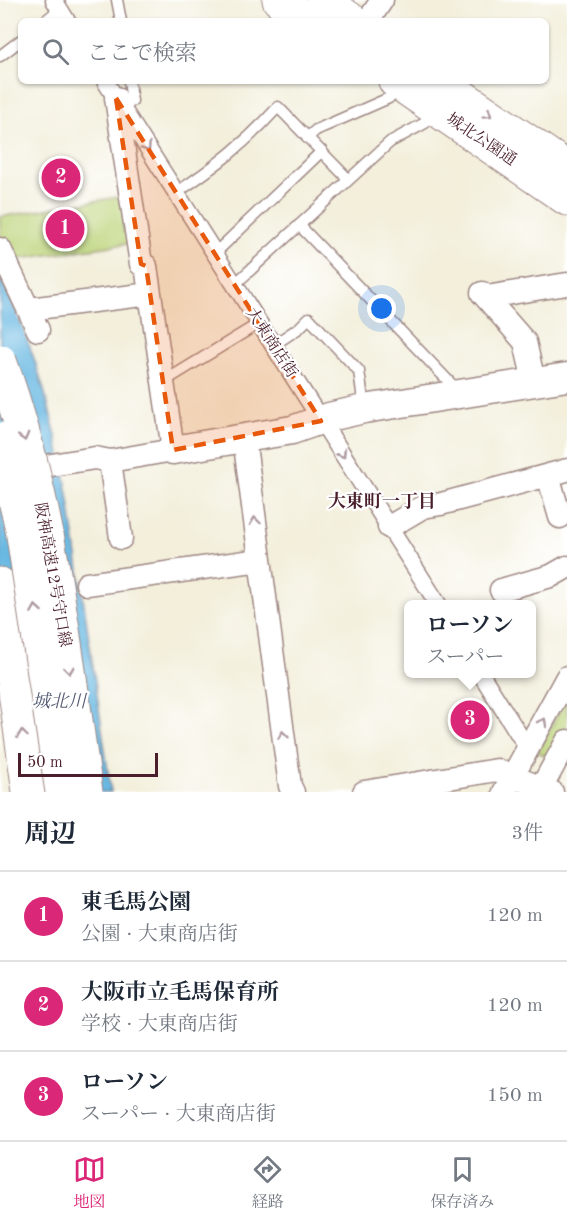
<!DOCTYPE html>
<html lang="ja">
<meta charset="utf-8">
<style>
body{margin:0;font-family:"Old Standard TT","Noto Serif JP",serif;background:#f6f6f7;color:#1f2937}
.scale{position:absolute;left:18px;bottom:15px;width:140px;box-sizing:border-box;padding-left:6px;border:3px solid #4a1f2b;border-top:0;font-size:16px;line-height:21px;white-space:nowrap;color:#4a1f2b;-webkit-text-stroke:4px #fff;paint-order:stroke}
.you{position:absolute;left:382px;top:309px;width:21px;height:21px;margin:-15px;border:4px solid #fff;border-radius:50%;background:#1a73e8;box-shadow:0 0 0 9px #1a73e833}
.badge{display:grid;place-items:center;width:39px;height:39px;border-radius:50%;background:#db2777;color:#fff;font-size:20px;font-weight:700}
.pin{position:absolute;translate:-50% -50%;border:3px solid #fff;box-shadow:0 2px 6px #0006}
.popup{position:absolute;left:404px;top:600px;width:132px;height:78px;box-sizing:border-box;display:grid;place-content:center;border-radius:9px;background:#fff;filter:drop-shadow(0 2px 4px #0005);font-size:20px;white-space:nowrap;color:#747a83}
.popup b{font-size:22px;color:#1f2937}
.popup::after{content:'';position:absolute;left:50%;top:100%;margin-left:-12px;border:12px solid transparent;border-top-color:#fff}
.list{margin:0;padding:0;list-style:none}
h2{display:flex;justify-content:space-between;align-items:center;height:78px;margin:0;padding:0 24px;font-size:26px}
h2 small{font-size:20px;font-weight:400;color:#747a83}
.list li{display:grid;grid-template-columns:39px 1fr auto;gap:18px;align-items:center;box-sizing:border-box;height:90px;padding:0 24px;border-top:2px solid #e0e1e3}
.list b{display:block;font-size:22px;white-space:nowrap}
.list p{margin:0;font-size:20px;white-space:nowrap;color:#747a83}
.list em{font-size:20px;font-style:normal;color:#747a83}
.icon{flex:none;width:33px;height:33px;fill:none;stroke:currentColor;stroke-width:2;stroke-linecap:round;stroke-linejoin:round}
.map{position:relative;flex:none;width:567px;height:792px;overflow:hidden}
.search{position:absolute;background:#fff;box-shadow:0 2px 4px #0004;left:18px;right:18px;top:18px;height:66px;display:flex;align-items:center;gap:15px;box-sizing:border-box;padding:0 21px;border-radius:9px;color:#747a83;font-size:22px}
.sheet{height:348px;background:#fff}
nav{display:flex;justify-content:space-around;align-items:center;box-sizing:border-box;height:84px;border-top:2px solid #e0e1e3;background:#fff;font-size:16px;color:#747a83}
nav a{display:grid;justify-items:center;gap:3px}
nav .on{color:#db2777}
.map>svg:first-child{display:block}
.green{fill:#bbd377;stroke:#827951;stroke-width:1.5}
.water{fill:#67b8e2;stroke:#586c86;stroke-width:1.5}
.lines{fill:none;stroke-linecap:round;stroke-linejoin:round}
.service-casing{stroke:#9e8783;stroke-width:13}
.pedestrian-casing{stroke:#9e8783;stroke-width:19}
.minor-casing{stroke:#9e8783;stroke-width:25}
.tertiary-casing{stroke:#9e8783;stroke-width:31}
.primary-casing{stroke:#9e8783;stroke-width:35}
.motorway-casing{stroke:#9e8783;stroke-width:35}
.service{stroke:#fff;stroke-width:10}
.pedestrian{stroke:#fff;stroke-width:16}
.minor{stroke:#fff;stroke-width:22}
.tertiary{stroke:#fff;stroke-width:28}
.primary{stroke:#fff;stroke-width:33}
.motorway{stroke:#fff;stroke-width:33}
.motorway-bridge-casing{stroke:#9e8783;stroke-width:35;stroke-linecap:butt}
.motorway-bridge{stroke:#fff;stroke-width:33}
.oneway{stroke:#ae9aa0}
.marked{fill:#e8590c;fill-opacity:0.2;stroke:#e8590c;stroke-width:4.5;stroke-dasharray:12 8;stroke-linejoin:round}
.labels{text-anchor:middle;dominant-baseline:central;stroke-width:4.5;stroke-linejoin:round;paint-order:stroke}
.street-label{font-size:16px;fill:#4a1f2b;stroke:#fff}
.neighbourhood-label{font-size:18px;font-weight:bold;fill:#4a1f2b;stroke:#fff}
.water-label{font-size:18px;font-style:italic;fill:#565c74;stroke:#fff}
</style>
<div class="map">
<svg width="567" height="792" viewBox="0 0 567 792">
<rect width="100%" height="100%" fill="#fff"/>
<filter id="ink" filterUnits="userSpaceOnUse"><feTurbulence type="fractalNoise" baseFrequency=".0167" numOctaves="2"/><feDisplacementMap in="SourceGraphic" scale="12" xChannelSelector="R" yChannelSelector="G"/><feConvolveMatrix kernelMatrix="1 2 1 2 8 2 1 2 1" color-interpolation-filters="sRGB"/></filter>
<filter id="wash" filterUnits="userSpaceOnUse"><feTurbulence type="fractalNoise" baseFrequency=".008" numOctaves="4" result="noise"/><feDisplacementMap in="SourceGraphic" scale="24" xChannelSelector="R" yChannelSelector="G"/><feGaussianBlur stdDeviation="1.35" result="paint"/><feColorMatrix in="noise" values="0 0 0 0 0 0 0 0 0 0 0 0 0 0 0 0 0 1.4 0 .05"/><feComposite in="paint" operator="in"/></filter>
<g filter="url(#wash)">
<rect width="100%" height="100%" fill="#f3efdb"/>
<!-- green -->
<path class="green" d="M124,196L132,243L12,260L0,240V217Z
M567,697V724L549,758L538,752Z"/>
<!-- water -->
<path class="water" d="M0,277C35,346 54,419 68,494L111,792H32L0,571Z"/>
</g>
<g filter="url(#ink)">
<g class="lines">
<!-- service casing -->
<g class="service-casing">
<path id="service" d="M117,0L121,21
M45,21L60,9
M0,56L21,40
M122,109L132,101L129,81
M307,138L316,130L389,98
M176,193C216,166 246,143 278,107L348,179
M299,225L458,391
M214,254L322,151
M234,285L390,142L425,123
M272,346L299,328L309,318L359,371L364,407
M163,382L258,324"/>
</g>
<!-- pedestrian casing -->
<g class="pedestrian-casing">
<path id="pedestrian" d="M54,0L67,21
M105,81L438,604
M481,674L528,749"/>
</g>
<!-- minor casing -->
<g class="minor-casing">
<path id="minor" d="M368,21L382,0
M0,249L38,330
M482,293L525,342L534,382
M486,297L567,284
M29,309L150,294
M244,438L290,786L293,792
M110,461L121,538
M20,470L95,458L110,461L173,450L146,266L141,264L116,98
M548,475L560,517
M389,527L423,507L441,504L567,470
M87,584L260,560
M501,590L551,576L567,567
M364,792L497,770L552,792
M504,792L567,677
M539,792L567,741"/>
</g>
<!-- tertiary casing -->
<g class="tertiary-casing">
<path id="tertiary" d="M173,450L292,430L329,417L364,409L567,377"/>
</g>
<!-- primary casing -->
<g class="primary-casing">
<path id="primary" d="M279,0L308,21
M323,0L353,21
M395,81L567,199
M440,81L567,168"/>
</g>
<!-- motorway casing -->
<g class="motorway-casing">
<path id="motorway" d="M0,584L29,792"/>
</g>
<!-- service -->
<use href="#service" class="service"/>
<!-- pedestrian -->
<use href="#pedestrian" class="pedestrian"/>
<!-- minor -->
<use href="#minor" class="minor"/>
<!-- tertiary -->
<use href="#tertiary" class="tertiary"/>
<!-- primary -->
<use href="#primary" class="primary"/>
<!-- motorway -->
<use href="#motorway" class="motorway"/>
<!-- motorway-bridge casing -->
<g class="motorway-bridge-casing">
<path id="motorway-bridge" d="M0,361C51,499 65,648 86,792
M0,439L22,529L62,792"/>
</g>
<!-- motorway-bridge -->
<use href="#motorway-bridge" class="motorway-bridge"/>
</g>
<!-- one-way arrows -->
<defs><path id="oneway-chevron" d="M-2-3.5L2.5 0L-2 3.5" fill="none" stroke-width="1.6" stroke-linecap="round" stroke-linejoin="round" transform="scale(1.5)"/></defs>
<g class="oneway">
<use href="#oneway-chevron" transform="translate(488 114) rotate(35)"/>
<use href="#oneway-chevron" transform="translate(147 148) rotate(57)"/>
<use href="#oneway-chevron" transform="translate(24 437) rotate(75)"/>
<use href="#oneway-chevron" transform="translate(342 454) rotate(58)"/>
<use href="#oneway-chevron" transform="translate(255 521) rotate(-98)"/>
<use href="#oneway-chevron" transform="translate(36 609) rotate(-99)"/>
<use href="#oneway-chevron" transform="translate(69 670) rotate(82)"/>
<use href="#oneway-chevron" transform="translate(543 722) rotate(-62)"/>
<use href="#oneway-chevron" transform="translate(22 734) rotate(-98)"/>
<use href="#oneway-chevron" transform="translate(283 735) rotate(-97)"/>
</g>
</g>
<!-- marked area -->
<path class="marked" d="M116,98L321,421L173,450L146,266L141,264Z"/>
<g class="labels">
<!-- street labels -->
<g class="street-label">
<text transform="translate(481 140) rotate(34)">城北公園通</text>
<text transform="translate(271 343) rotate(57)">大東商店街</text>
<text transform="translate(52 575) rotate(80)">阪神高速12号守口線</text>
</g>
<!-- neighbourhood labels -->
<g class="neighbourhood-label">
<text x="382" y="502">大東町一丁目</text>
</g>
<!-- water labels -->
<g class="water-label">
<text x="59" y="702">城北川</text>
</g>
</g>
</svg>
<div class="scale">50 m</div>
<div class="you"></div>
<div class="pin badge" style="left:65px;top:229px">1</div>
<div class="pin badge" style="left:61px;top:178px">2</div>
<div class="pin badge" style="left:470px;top:720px">3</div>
<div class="popup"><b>ローソン</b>スーパー</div>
<div class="search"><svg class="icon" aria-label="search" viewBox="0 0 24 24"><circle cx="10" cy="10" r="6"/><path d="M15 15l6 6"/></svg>ここで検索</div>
</div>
<section class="sheet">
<h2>周辺<small>3件</small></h2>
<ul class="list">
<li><span class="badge">1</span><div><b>東毛馬公園</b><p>公園 · 大東商店街</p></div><em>120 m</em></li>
<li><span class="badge">2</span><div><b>大阪市立毛馬保育所</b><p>学校 · 大東商店街</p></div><em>120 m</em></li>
<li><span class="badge">3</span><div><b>ローソン</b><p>スーパー · 大東商店街</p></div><em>150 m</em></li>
</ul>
</section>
<nav>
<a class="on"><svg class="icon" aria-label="map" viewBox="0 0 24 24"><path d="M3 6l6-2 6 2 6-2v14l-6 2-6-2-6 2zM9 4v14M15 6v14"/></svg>地図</a>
<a><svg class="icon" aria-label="directions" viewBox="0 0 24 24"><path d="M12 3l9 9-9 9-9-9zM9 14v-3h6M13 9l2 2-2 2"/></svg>経路</a>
<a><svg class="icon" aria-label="saved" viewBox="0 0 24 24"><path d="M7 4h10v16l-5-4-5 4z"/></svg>保存済み</a>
</nav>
